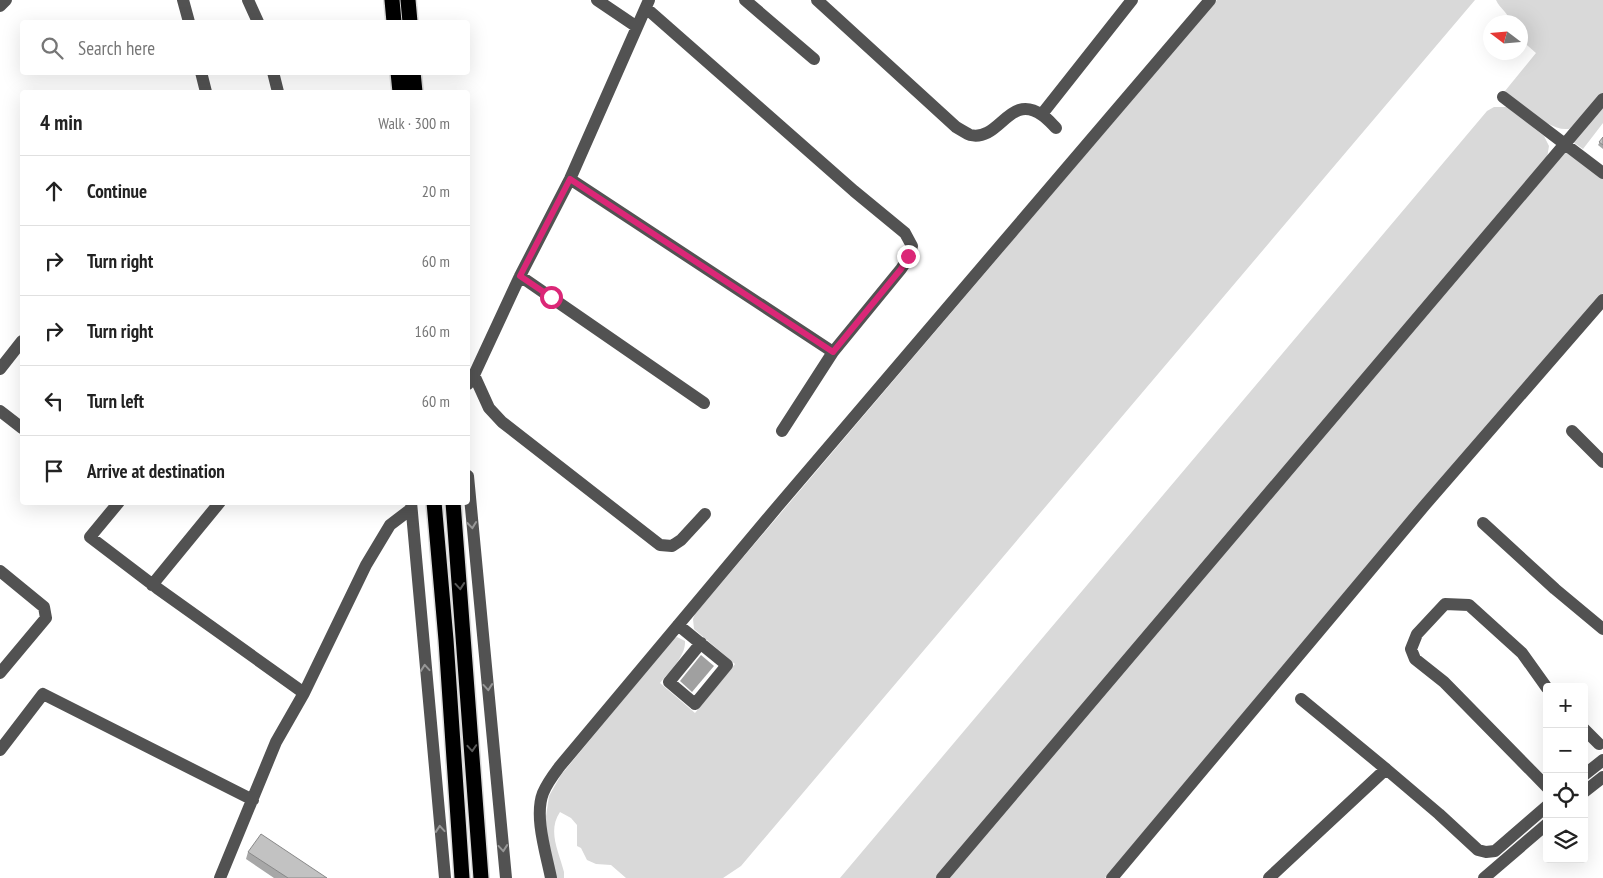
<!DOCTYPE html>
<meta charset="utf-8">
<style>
body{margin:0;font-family:"PT Sans Narrow",sans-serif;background:#f2f2f2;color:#222}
.controls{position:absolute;right:15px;bottom:15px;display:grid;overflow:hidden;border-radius:5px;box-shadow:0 5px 20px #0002}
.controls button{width:45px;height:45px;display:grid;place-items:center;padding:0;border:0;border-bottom:1px solid #e0e0e0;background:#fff;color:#222;font:25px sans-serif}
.compass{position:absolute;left:1483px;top:15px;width:45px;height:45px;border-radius:50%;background:#fff;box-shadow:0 5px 20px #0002;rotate:286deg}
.stop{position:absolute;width:15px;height:15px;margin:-11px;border:4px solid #db2777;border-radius:50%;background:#fff}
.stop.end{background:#db2777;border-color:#fff;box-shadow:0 1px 5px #0008}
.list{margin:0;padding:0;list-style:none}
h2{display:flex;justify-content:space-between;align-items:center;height:65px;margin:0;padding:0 20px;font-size:21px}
h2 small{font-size:16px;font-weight:400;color:#767676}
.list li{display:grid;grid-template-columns:32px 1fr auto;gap:15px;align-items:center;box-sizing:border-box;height:70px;padding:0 20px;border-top:1px solid #e0e0e0}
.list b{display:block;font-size:19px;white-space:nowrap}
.list em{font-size:16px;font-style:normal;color:#767676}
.icon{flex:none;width:28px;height:28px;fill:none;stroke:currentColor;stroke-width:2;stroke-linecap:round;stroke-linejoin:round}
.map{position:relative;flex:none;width:1603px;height:878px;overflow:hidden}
.search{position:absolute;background:#fff;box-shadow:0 5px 20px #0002;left:20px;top:20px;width:450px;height:55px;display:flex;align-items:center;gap:12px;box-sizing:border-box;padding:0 18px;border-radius:5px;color:#767676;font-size:19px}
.panel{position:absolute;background:#fff;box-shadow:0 5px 20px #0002;left:20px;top:90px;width:450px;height:415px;border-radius:5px}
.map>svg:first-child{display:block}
.green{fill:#d9d9d9}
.water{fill:#a0a0a0}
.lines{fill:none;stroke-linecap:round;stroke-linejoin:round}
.highway-casing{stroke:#dbdbdb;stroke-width:18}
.minor{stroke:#525252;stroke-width:12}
.highway{stroke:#000;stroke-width:15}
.wall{fill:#a7a7a7}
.building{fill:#c2c2c2;stroke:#888}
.oneway{stroke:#979797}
.oneway2{stroke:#595959}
.route{stroke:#db2777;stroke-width:6}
</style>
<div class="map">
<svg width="1603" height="878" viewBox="0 0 1603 878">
<rect width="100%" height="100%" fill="#fff"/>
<!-- green -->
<path class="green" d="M1217,0H1475L741,866L723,878H626L611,865L596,864L587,860L581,848L577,846V825L571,818L560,812C547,831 559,852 564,872V878H556L545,823L549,796L561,775L673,639L677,637L685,641C686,656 670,671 660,683L695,713L735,664L694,629L693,619L695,614Z
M1496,0H1603V93C1594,103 1585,117 1575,126C1558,140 1518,102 1505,91L1536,53L1521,40L1520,22H1510C1509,13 1500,9 1496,0Z
M1494,107H1507L1544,136L1549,146L1547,158L936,878H840L1487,111Z
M1603,107V123L1583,149L1573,142Z
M1567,150L1603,178V293L1282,667L1105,878H949Z"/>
<!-- water -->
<path class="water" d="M701,655L714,666L692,692L680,681Z"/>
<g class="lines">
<!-- highway casing -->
<g class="highway-casing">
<path id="highway" d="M392,0L394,22
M408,0L410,22
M398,72L400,92
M413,72L415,92
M434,502L446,640L462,878
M453,502L481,878"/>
</g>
<!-- minor -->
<path class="minor" d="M183,0L189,22
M248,0L258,22
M597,0L637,27
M745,0L814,59
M817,0L956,127C961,130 966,133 970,135C1000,142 1009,92 1042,115C1047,118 1052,124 1056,128
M0,6L6,0
M646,8L854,191L905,233L912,246L909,257L901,269L833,352L782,431
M201,72L206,92
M273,72L278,92
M1503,97L1603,173
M1042,114L1132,0
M570,179L833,352
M520,276L704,403
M0,369L22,341
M474,375L489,408L502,422L660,545L672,546L681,540L705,514
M468,384L474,375L520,276L570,179L649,0
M0,411L22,428
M1572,431L1603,462
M468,476L506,878
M119,502L90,537L157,588L304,693
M411,502L445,878
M1483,523L1555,589L1603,629
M0,571L44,607L46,618L0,673
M152,585L220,502
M678,625L727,665L695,704L669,682L701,643
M1547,688L1522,653L1469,605L1445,604L1417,634L1411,649L1415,659L1444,682L1547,787
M1301,699L1386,769
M1584,729L1599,744
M0,750L43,694L253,800
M1584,775L1603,760
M1584,792L1603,777
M220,878L276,742L304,693L366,565L390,525L411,509
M551,878C546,853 534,816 543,793C547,783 554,774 560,766L778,506L1210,0
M942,878L1603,99
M1112,878L1425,505L1603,300
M1269,878L1386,769L1439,814L1478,850L1486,852L1495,851L1547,806
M1484,878L1547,824"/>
<!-- highway -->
<use href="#highway" class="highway"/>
</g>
<!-- wall -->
<path class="wall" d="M1603,137V149L1598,145Z
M248,852L327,878H274L246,859Z"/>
<!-- building -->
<path class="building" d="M1603,137V145L1599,142Z
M261,834L327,878H288L248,852Z"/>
<!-- one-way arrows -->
<defs><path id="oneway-chevron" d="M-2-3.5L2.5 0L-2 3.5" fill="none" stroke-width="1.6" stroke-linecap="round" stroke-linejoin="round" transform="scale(1.25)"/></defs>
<g class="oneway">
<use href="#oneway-chevron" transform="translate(472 525) rotate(84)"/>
<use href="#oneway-chevron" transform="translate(425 668) rotate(-95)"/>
<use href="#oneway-chevron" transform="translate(488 687) rotate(85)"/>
<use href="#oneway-chevron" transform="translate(440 829) rotate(-95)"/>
<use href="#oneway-chevron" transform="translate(503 848) rotate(85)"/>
</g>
<g class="oneway2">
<use href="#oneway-chevron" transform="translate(460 586) rotate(85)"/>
<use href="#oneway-chevron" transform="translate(472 748) rotate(86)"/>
</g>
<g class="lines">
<!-- route -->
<path class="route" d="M551,297L520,276L570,179L833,352L901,269L908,256"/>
</g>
</svg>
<div class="controls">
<button>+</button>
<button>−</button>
<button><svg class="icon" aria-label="locate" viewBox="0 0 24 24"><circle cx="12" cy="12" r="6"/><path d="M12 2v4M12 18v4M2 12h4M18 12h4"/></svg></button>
<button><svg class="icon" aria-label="layers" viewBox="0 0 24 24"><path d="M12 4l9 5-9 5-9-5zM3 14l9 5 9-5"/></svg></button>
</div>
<svg class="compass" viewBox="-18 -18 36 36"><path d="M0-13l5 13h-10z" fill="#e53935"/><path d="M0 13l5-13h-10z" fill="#767676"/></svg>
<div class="stop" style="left:551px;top:297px"></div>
<div class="stop end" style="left:908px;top:256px"></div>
<div class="search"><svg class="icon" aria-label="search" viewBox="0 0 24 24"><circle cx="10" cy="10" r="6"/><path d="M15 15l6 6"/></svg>Search here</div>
<section class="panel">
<h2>4 min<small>Walk · 300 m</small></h2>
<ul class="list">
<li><svg class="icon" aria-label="ahead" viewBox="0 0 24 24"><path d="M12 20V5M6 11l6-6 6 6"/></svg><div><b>Continue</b></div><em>20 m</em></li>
<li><svg class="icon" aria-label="right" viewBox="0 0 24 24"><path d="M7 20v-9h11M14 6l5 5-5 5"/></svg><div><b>Turn right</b></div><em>60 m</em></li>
<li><svg class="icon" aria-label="right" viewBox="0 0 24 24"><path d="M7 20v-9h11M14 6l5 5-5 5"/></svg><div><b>Turn right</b></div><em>160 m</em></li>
<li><svg class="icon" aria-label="left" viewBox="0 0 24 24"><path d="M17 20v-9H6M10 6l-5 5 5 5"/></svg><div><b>Turn left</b></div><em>60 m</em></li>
<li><svg class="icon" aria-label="arrive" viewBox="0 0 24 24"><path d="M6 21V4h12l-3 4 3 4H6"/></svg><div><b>Arrive at destination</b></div></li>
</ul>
</section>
</div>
